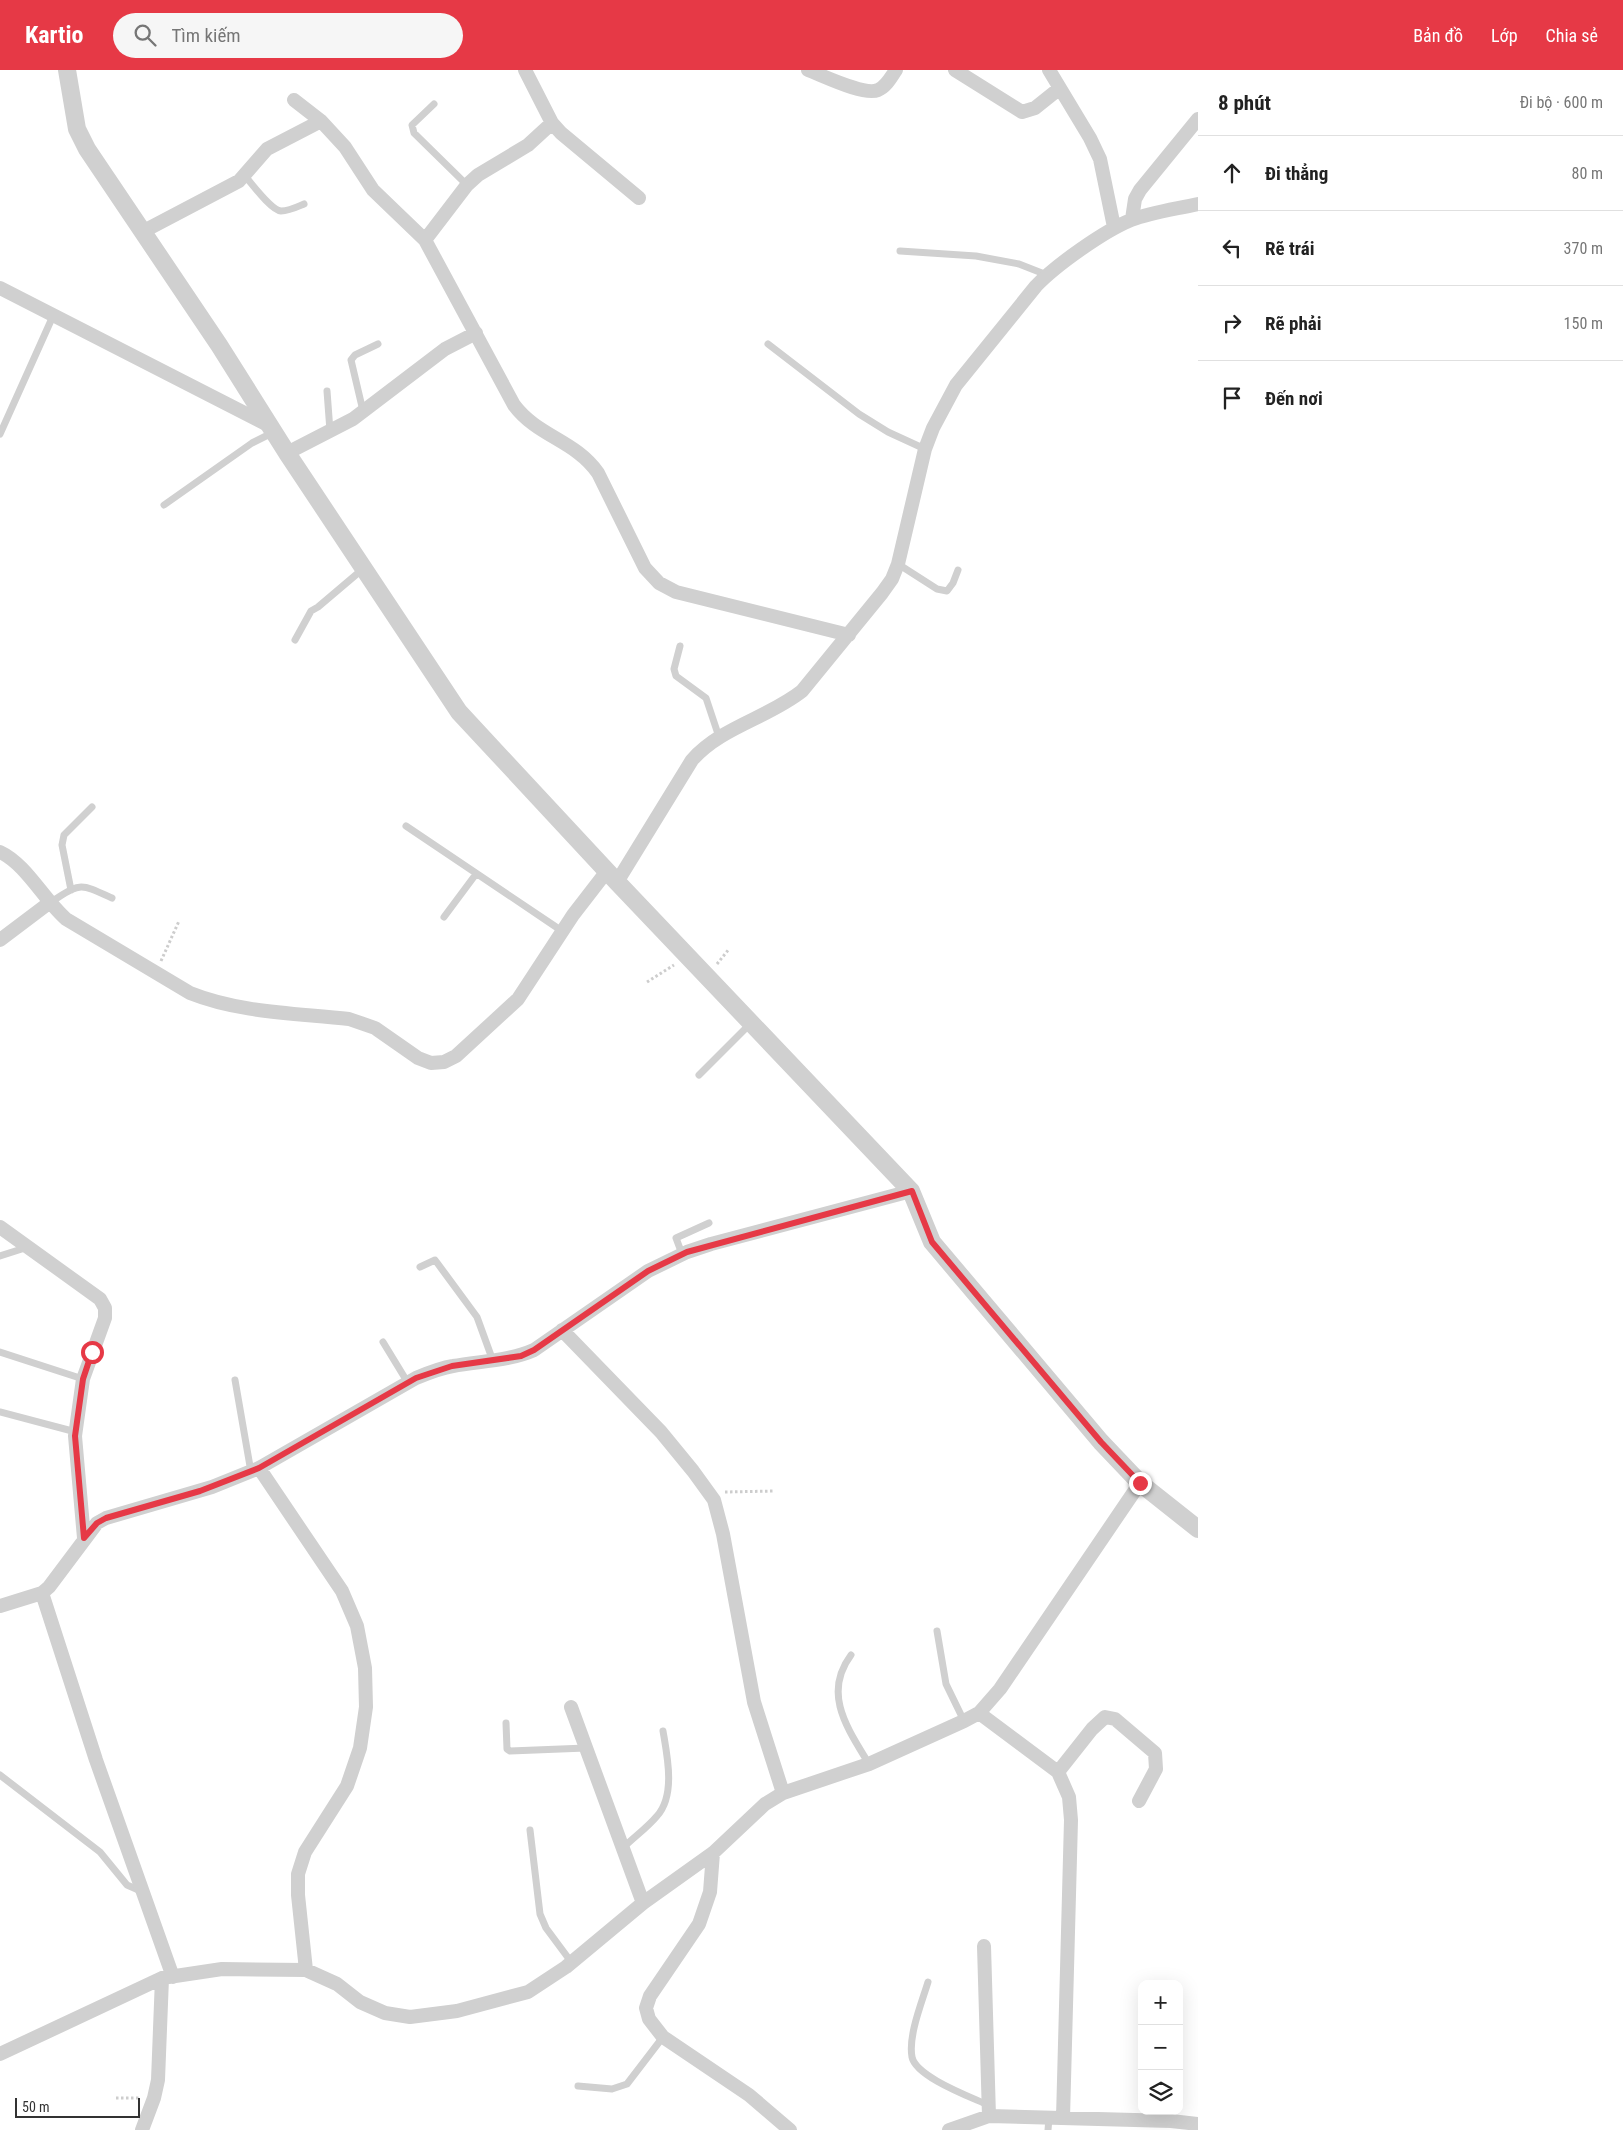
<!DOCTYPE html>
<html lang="vi">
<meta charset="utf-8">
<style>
body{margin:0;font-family:"Roboto Condensed",sans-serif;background:#f6f6f6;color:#222}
.controls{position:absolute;right:15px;bottom:15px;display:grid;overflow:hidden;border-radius:10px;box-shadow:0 5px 20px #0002}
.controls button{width:45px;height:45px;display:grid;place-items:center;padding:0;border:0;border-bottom:1px solid #e0e0e0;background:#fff;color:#222;font:25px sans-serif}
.scale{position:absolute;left:15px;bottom:12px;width:125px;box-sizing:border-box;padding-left:5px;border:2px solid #333;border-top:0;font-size:14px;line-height:18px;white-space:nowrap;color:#333;-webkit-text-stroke:4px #fff;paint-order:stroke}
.stop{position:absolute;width:15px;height:15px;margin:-11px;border:4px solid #e63946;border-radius:50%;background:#fff}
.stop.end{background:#e63946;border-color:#fff;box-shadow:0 1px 5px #0008}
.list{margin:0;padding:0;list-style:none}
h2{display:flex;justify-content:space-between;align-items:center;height:65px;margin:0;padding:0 20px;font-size:21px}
h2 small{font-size:16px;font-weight:400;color:#767676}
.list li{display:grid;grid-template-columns:32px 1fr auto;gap:15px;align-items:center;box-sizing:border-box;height:75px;padding:0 20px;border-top:1px solid #e0e0e0}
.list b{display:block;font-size:19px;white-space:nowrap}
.list em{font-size:16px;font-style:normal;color:#767676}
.icon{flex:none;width:28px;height:28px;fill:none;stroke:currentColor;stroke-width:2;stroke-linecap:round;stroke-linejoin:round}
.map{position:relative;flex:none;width:1198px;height:2060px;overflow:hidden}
header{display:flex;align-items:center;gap:30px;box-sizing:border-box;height:70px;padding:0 25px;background:#e63946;color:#fff}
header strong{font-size:24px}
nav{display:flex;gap:28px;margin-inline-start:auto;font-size:18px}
.search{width:350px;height:45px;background:#f6f6f6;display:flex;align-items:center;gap:12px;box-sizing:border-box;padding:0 18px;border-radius:28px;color:#767676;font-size:19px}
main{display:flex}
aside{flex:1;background:#fff}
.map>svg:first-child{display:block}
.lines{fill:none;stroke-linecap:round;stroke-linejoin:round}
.path{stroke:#cdcdcd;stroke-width:3;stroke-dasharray:2.5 2.5;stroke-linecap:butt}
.service{stroke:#d0d0d0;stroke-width:7}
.minor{stroke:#d0d0d0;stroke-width:14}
.tertiary{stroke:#d0d0d0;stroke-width:18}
.route{stroke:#e63946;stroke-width:6}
</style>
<header>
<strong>Kartio</strong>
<div class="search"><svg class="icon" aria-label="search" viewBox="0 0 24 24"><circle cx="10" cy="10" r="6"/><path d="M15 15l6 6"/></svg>Tìm kiếm</div>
<nav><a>Bản đồ</a><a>Lớp</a><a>Chia sẻ</a></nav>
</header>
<main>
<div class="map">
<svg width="1198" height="2060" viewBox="0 0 1198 2060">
<rect width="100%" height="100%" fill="#fff"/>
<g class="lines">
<!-- path -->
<path class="path" d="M161,891L179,851
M717,894L729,879
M647,912L674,895
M725,1422L774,1421
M116,2028H139"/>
<!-- service -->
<path class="service" d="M434,34L412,55L414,63L467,115
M245,106C252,114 271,140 281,141C289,141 297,137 304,134
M900,181L976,186L1019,194L1047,205
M768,274L859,344L888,362L925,379
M327,321L330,361
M363,341L351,290L355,285L378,274
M0,364L53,246
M164,435L252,373L274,362
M898,494L937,519L947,521L953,513L958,500
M295,570L311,541L318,537L364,498
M680,576L674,599L676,606L706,628L719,667
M406,756L562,861
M71,820L62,775L64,765L92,737
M49,833C82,813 77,812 112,828
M444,847L476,804
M699,1005L750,954
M682,1184L676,1168L709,1153
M0,1186L28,1177
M420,1197L435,1190L438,1194L477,1247L493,1291
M383,1272L408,1313
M0,1282L83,1309
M235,1310L251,1402
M0,1342L76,1362
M937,1561L946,1614L964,1651
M851,1585C822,1624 848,1659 869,1694
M506,1653L507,1679L510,1681L586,1678
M0,1705L100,1782L127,1815L143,1822
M530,1760L540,1844L546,1858L572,1893
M623,1778C634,1767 647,1758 657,1746C676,1725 667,1685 663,1661
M928,1912C922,1932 908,1966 912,1987C916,2007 971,2027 988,2035
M578,2016L612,2019L627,2014L663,1967
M1048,2060L1049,2048"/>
<!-- minor -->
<path class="minor" d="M525,0L552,53L561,63L639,128
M808,0C824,6 864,26 878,20C886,17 891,7 896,0
M955,0L1022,42L1035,38L1060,18
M1049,0L1090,68L1100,89L1114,157
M294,30L321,51L345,77L373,120L425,170L514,335C538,367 575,370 598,403L645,498L659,513L676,522L849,565
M1132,149L1135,129L1140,120L1198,49
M142,162L239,111L267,79L321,51
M425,170L467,115L478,105L528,75L552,53
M0,218L270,356
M287,383L353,349L445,279L476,263
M0,782C26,794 44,830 66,849L190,923C240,943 296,943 349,949L375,958L418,988L431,993L444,992L456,986L518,929L573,845L607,801
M617,812L692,690C721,657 768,648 802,621L882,523L892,509L898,494L925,379L933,358L956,315L1036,216C1056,195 1104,161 1131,150C1152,142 1176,139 1198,134
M0,870L49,833
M0,1157L100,1229L105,1238V1248L83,1309L75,1366L84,1468
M562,1260L661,1362L693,1401L714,1430L723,1464L754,1632L783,1723
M259,1398L342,1521L357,1556L365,1598L366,1637L360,1678L347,1716L305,1782L298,1804V1825L306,1900
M42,1523L96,1690L173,1907
M0,1536L42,1523L49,1517L97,1453L106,1448L212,1417L259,1398L416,1308C428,1303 440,1298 453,1296C481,1291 509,1291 534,1280L648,1201L687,1182L711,1174L911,1121
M571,1637L643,1833
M979,1643L1058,1702L1069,1727L1071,1750L1063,2048
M1058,1702L1092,1659L1105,1647L1115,1649L1155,1683L1156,1699L1139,1731
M713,1783L710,1822L699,1854L650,1926L646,1938L649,1949L663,1967L749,2025L790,2060
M984,1876L989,2046
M0,1984L162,1908L222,1899L306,1900L337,1914L360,1932L385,1943L410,1947L457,1941L528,1922L566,1897L643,1833L713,1783L765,1734L783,1723L869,1694L964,1651L979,1643L1000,1619L1140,1413
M142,2060L154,2028L158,2010L162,1908
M949,2060L989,2046L1171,2051L1198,2054"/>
<!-- tertiary -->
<path class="tertiary" d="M67,0L77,59L87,79L219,275L287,383L459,642L617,812L911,1121L932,1172L1101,1372L1140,1413L1198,1459"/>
</g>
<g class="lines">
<!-- route -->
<path class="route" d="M92,1282L83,1309L75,1366L84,1468L97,1453L106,1448L200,1421L259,1398L416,1308L452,1296L521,1286L534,1280L648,1201L687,1182L912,1121L932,1172L1101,1372L1140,1413"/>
</g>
</svg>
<div class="controls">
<button>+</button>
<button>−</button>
<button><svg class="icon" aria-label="layers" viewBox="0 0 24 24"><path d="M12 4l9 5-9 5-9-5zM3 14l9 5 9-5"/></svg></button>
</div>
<div class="scale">50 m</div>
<div class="stop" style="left:92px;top:1282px"></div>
<div class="stop end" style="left:1140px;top:1413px"></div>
</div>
<aside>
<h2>8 phút<small>Đi bộ · 600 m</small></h2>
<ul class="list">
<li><svg class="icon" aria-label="ahead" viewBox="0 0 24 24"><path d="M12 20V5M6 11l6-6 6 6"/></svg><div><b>Đi thẳng</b></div><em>80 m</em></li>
<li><svg class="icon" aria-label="left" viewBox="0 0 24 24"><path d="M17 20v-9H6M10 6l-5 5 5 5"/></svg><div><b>Rẽ trái</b></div><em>370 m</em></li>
<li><svg class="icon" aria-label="right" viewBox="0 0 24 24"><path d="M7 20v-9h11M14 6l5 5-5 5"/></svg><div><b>Rẽ phải</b></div><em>150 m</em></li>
<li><svg class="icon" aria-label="arrive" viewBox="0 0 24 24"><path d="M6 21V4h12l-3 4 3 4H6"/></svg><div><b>Đến nơi</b></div></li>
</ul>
</aside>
</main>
